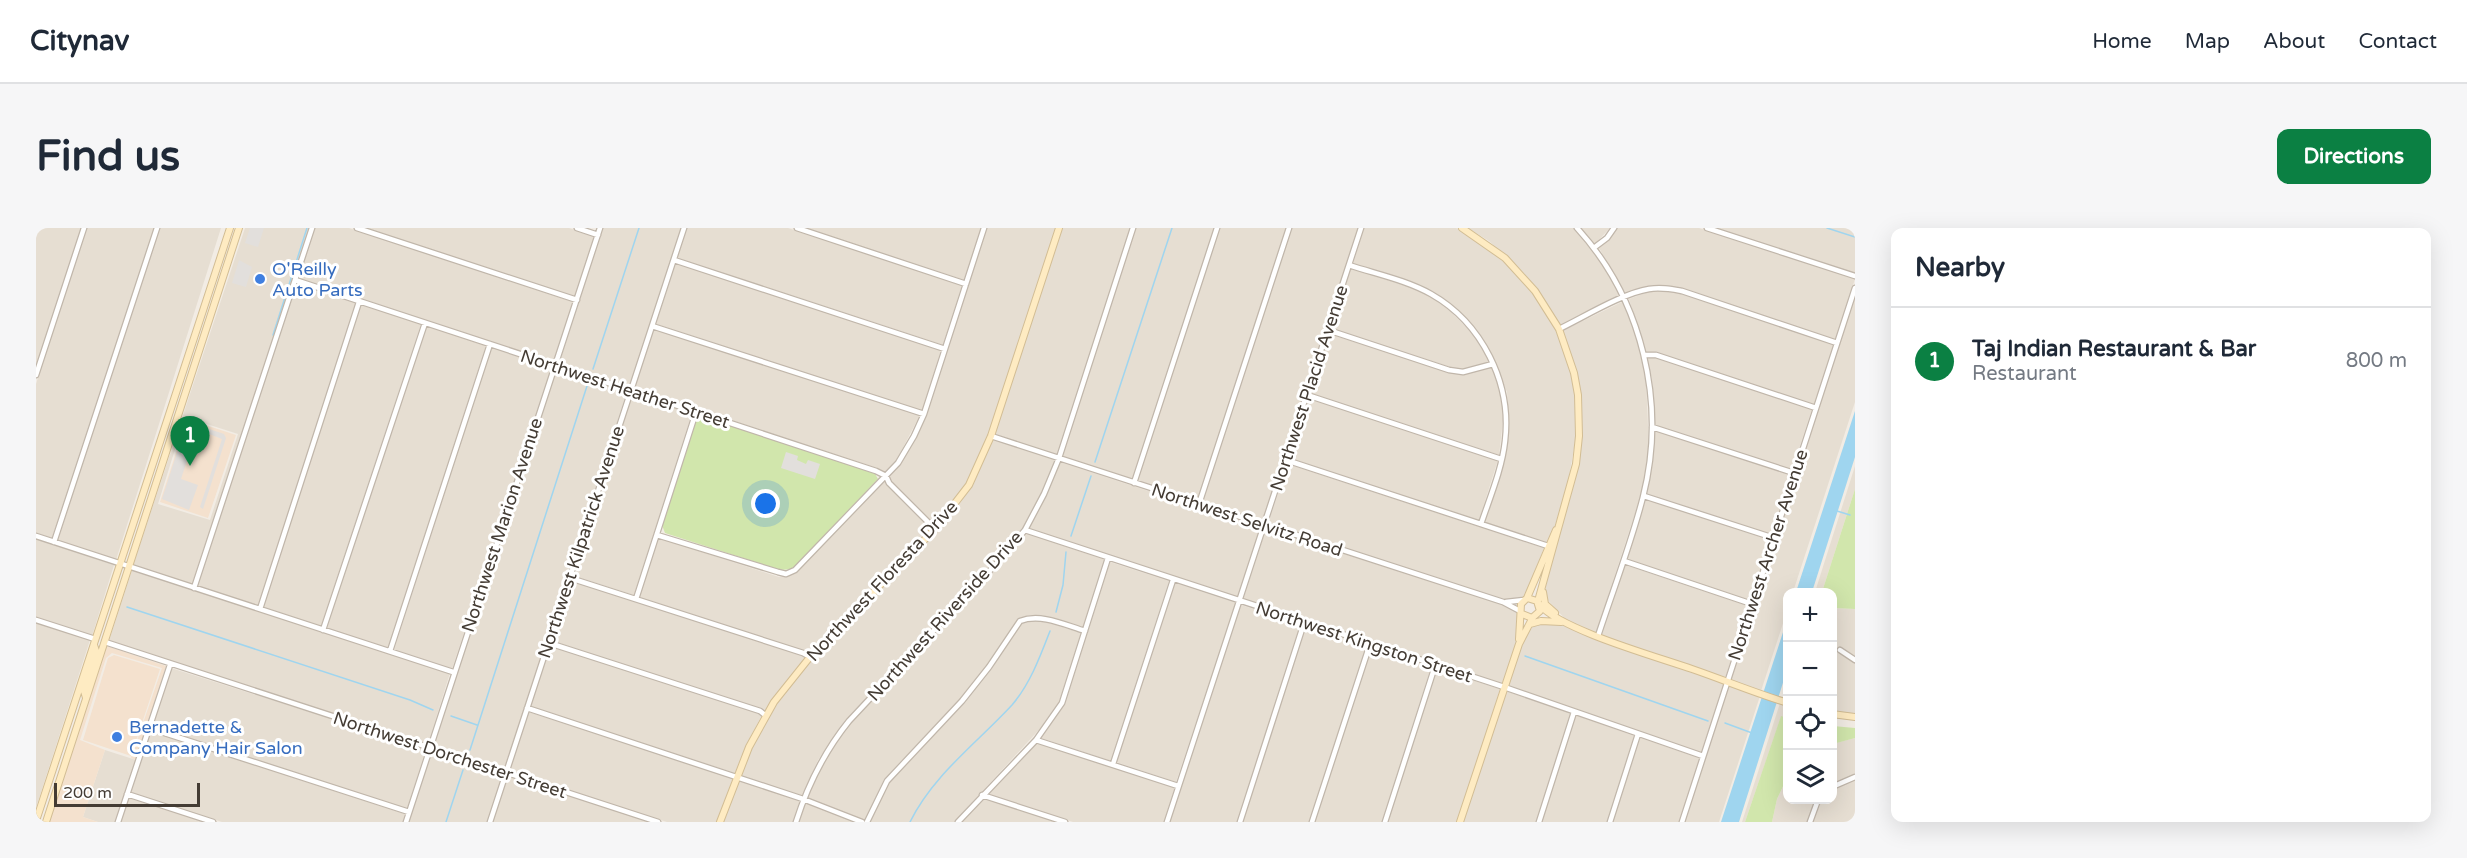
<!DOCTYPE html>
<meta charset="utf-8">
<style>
body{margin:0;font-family:"Varela Round",sans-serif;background:#f6f6f7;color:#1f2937}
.controls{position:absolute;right:18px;bottom:18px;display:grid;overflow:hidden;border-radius:12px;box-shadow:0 6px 24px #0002}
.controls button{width:54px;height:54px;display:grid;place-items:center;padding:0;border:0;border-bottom:2px solid #e0e1e3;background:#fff;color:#1f2937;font:30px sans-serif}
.scale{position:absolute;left:18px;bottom:15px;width:146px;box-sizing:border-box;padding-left:6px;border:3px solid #443c34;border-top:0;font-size:16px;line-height:21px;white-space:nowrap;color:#443c34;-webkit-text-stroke:4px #fff;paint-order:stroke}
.you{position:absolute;left:730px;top:276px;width:21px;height:21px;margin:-15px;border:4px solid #fff;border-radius:50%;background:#1a73e8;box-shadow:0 0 0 9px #1a73e833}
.badge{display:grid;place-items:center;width:39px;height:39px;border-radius:50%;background:#0b8043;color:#fff;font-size:20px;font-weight:700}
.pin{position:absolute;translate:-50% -50px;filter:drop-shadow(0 2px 3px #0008)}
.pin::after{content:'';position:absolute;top:32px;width:21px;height:18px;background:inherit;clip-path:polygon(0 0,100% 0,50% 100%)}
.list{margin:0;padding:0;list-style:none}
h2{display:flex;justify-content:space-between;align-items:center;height:78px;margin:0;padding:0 24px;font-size:26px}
h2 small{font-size:20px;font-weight:400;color:#747a83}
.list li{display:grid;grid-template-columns:39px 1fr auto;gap:18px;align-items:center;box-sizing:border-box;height:108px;padding:0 24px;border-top:2px solid #e0e1e3}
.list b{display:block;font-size:22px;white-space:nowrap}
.list p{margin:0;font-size:20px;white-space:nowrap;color:#747a83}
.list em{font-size:20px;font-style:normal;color:#747a83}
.icon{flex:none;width:33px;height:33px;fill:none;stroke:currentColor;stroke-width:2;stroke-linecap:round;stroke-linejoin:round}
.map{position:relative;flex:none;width:1819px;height:594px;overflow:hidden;border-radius:12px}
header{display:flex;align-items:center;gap:36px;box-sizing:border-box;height:84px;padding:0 30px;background:#fff;border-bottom:2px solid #e0e1e3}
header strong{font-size:28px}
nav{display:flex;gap:33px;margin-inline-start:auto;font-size:21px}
.intro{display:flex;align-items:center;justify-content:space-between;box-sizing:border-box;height:144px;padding:0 36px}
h1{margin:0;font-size:42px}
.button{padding:15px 27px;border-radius:12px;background:#0b8043;color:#fff;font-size:21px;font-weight:700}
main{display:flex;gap:36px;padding:0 36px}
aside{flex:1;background:#fff;border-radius:12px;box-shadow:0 6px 24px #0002}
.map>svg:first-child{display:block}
.residential{fill:#e6ded2;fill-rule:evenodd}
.commercial{fill:#f4e1ce}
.green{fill:#d1e6ac}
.parking{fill:#e2dfdc}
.water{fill:#9fd5ef}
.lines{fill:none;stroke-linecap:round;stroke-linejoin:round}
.stream{stroke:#9fd5ef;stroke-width:1.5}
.street-casing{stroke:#c0b6aa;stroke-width:7}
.secondary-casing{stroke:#d2bd94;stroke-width:8}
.street{stroke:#fff;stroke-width:4.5}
.secondary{stroke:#feebc2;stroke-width:6}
.shop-dot{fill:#3f7fe0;stroke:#fff;stroke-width:2}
.labels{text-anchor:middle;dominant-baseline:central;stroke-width:6;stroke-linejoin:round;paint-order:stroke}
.shop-label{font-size:18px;fill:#366cbe;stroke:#fff;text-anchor:start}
.street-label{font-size:18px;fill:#443c34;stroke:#fff}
</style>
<header>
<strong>Citynav</strong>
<nav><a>Home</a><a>Map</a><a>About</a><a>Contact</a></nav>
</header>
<div class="intro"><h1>Find us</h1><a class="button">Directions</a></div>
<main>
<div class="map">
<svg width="1819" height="594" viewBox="0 0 1819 594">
<rect width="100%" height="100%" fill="#f2ece4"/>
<!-- residential -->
<path class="residential" d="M0,0H45L0,138Z
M51,0H118L16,310L0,305V156Z
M124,0H185L80,332L22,312Z
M209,0H273L156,356L97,338ZM149,189L202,206L174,292L122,276Z
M279,0H313L537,74L518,134L262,51Z
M329,0H533L558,8L539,69Z
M567,0H645L593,159L523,136Z
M651,0H752L926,57L907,117L641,30Z
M769,0H945L928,52Z
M951,0H1020L952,207L931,256L899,297L855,254L853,249L865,236L890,189Z
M1026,0H1094L1021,227L958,207Z
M1100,0H1178L1096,252L1026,229Z
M1184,0H1250L1161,273L1101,254Z
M1256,0H1322L1226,295L1166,274Z
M1328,0H1420L1431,5L1467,31L1497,64L1520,102L1535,145L1539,167L1540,208L1532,255L1518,301L1510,315L1448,294L1467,238L1472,213L1473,192L1471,164L1452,119L1441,102L1419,80L1396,64L1374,54L1317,36Z
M1432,0H1538L1557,21L1585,68L1524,98L1502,62L1486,43L1453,13Z
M1545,0H1574L1559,16Z
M1580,0H1663L1819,51L1799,112L1647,61L1626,57L1610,59L1590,66L1563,20L1573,12Z
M1679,0H1819V45Z
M640,35L905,122L886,183L620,96Z
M1315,40L1373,59L1394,68L1415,84L1436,105L1454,134L1427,142L1414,139L1296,101Z
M261,56L320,75L222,378L161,358Z
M1626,62L1646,66L1798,116L1778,177L1621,125H1610L1593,71L1612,64Z
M1819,69V174L1757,364H1752L1751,383L1725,463L1695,452Z
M1588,73L1598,99L1610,151L1613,221L1605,267L1560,405L1530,392L1510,370V356L1538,256L1546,208L1545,166L1540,144L1526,103Z
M325,77L385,96L285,398L227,379Z
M390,98L450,118L352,420L291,400Z
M618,101L884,187L860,233L849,245L841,240L598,160Z
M1294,106L1412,144L1427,147L1456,139L1465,165L1467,192L1463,227L1274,166Z
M456,119L516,139L416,441L358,422Z
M1611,130H1620L1776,181L1756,242L1619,197L1616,151Z
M521,141L591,163L468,541L397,518Z
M596,165L656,185L598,367L538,348Z
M1273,170L1462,232L1443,292L1253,231Z
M1619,202L1755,247L1736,307L1611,266L1618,222Z
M957,211L1019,232L1006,264L986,301L959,334L811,491L782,532L766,568L704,547L715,520L740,475L756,454L917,285L936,259Z
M1024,234L1225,300L1201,371L992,301L1011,267Z
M1252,236L1508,320L1489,368L1470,372L1232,296Z
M1819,238V261L1786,364H1779Z
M849,253L895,300L774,426L603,369L623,310L743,349L757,346Z
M1610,271L1734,312L1714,373L1591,332Z
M1230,301L1468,377L1483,385L1480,416L1466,456L1207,372Z
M990,305L1069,332L1047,400L1005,387H993L982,391L951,438L924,471L848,551L829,592L771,570L787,534L815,494L964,337Z
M0,311L78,337L56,408L0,390Z
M1074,334L1133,353L1075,533L1005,510L1029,476Z
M1589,337L1713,378L1689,450L1565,407Z
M96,342L414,445L392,516L73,413Z
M536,353L766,427L770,430L729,483L517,413Z
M1139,355L1200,375L1140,554L1080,534Z
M1205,377L1265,396L1201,594H1134Z
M1796,380L1819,381V429L1804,419L1801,422L1819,434V486L1797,483Z
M994,392H1005L1045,405L1023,474L1012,492L918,594H834L853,554L929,475L956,441L978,404L986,395Z
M0,395L54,412L0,580Z
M1504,395L1525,397L1688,455L1665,525L1471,458L1489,410L1497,398Z
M1270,398L1331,418L1273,594H1207Z
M515,418L723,485L726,487L710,517L699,545L494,479Z
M1336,419L1395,439L1346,594H1279Z
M135,440L390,521L371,581L117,498Z
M1401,441L1464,461L1422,594H1352Z
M1693,457L1724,468L1683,594H1649Z
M1470,463L1535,485L1500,594H1427Z
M1744,475L1751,478V490L1745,489L1709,594H1706Z
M493,484L697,550L681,594H631L473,543Z
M1540,487L1598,508L1571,594H1506Z
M115,503L369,586L367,594H186L95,565Z
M1604,510L1664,530L1643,594H1577Z
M1819,510V546L1797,556L1796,516Z
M1001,514L1139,559L1128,594H1037L951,566Z
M69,522L100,532L80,594H62L47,589Z
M395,523L467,546L451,594H372Z
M472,548L614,594H457Z
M1751,550L1752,572H1779L1771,594H1736L1741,571Z
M703,552L764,572L757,594H687Z
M1819,552V594H1777L1786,572H1796L1797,562Z
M93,570L169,594H85Z
M947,570L1021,594H925Z
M769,574L820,594H763Z"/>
<!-- commercial -->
<path class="commercial" d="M151,191L200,207L172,290L124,274Z
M71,418L130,438L111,499L100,532L95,530L126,440L76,425L70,430L44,512L69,522L47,589L62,594H13Z
M78,427L124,441L95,528L47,512L72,430Z"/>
<!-- green -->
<path class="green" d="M666,188L838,244L842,251L756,341L744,342L635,307L629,305L626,297L659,194L661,190Z
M1819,261V381L1797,380L1796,364H1786Z
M1745,488L1751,490V550L1741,571L1736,594H1709Z
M1797,498L1819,500V510L1797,516Z"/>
<!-- parking -->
<path class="parking" d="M214,0H228L222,19L209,15Z
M203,32L216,39L210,59L196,55Z
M164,198L188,206L190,210L167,281L164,279L186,211L163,202Z
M147,206L158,211L145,251L162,257L153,282L126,271Z
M750,224L762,228L761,232L770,236L772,232L784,236L779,251L745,240Z"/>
<!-- water -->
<path class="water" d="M1819,183V229L1776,364H1760Z
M1751,392V442L1703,594H1685Z"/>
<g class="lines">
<!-- stream -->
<path class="stream" d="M1791,0L1819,9
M237,107L271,0
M557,141L603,0
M1059,234L1136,0
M1801,283L1814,287
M1035,308L1055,248
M91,379L374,472L397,482
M1020,384L1027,357L1030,324
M1489,428L1672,493
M1748,454L1752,455
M415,488L441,497
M1689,495L1716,505
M434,522L551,158
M410,594L427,542
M874,594C897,547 941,515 976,477C994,456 1004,429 1014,403"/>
<!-- street casing -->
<g class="street-casing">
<path id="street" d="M321,0L541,72
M541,0L562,7
M761,0L930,56
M1541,0C1606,71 1631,175 1607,269C1595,316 1577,362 1562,408
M1671,0L1819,48
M1559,19L1571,10L1578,0
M638,32L909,121
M1313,37C1340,46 1370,52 1395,66C1446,95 1476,155 1469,213C1466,241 1454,269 1445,296
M259,52L840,243L850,248L853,255L899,301
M616,98L888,186
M1523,101C1548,89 1587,65 1613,61C1625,59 1635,61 1646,63L1801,115
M1292,102L1413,142L1427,144L1457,136
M1608,127H1620L1780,180
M0,147L48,0
M1271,167L1465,231
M1616,199L1758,245
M955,208L1467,374L1484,383
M1250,232L1512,318
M1098,255L1181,0
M1608,268L1738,310
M1163,276L1253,0
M989,302L1468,459L1667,528
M621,307L742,344L750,346L759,342L862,235L878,208L888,186L948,0
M0,308L417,444
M18,314L121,0
M1588,333L1716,376
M534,350L767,425L774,429
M158,360L276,0
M600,371L660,184
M1470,374L1488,372
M224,381L323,74
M0,392L59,411
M287,402L389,95
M69,414L622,594
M513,415L724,483L729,487
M1804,422L1819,432
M354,423L454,116
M491,480L767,571L826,594
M113,500L373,584
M1000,512L1142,558
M1077,536L1137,352
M1796,559L1819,549
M91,566L177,594
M946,567L1029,594
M82,594L134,437
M370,594L564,0
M454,594L648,0
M760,594C772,556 788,524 813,493L961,335L989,302L1008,266L1023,230L1097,0
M831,594L851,553L926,473L953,439L984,393C1005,385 1029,397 1049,403
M922,594L1000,512L1026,475L1072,330
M1131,594L1325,0
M1204,594L1268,395
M1276,594L1334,416
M1349,594L1399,438
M1503,594L1538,484
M1574,594L1602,506
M1646,594L1819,60
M1774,594L1782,572"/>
</g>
<!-- secondary casing -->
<g class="secondary-casing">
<path id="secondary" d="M1426,0L1469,30L1499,63L1523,101L1538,145L1542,167L1543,208L1540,236L1502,373
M1507,364L1509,376L1519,385
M1504,377C1525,402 1622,429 1656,441C1688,452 1719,465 1752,475
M1486,386L1496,390L1504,383L1501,373L1491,370
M1494,396L1505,393L1525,394
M1483,411L1485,376L1491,370L1520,302
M50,470L48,463L60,423L58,417
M1796,486L1819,489
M0,593L194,0
M10,594L203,0
M684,594L713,519L738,474L774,429L899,301L933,257L955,208L1023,0
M1424,594L1483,416L1497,389"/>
</g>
<!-- street -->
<use href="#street" class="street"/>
<!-- secondary -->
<use href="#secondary" class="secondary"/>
</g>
<!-- markers -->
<g class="shop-dot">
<circle cx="224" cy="51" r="6"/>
<circle cx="81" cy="509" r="6"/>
</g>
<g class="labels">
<!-- shop labels -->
<g class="shop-label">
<text x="236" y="41">O'Reilly<tspan x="236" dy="21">Auto Parts</tspan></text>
<text x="93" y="499">Bernadette &amp;<tspan x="93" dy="21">Company Hair Salon</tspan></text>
</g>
<!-- street labels -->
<g class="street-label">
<text transform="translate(1273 160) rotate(-72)">Northwest Placid Avenue</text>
<text transform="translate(589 161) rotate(18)">Northwest Heather Street</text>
<text transform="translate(1211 292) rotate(18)">Northwest Selvitz Road</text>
<text transform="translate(466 297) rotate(-72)">Northwest Marion Avenue</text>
<text transform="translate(545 314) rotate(-72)">Northwest Kilpatrick Avenue</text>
<text transform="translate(1732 327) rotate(-72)">Northwest Archer Avenue</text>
<text transform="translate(846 353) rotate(-47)">Northwest Floresta Drive</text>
<text transform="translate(909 388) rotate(-48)">Northwest Riverside Drive</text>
<text transform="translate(1328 414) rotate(18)">Northwest Kingston Street</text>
<text transform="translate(414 527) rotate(18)">Northwest Dorchester Street</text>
</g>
</g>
</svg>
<div class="controls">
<button>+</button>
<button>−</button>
<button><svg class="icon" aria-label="locate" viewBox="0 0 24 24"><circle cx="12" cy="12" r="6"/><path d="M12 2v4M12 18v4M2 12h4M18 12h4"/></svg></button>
<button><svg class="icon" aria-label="layers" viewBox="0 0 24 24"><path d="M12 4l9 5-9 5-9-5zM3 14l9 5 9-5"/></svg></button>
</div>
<div class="scale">200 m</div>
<div class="you"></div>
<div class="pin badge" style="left:154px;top:238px">1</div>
</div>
<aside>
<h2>Nearby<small></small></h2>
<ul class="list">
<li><span class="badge">1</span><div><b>Taj Indian Restaurant &amp; Bar</b><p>Restaurant</p></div><em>800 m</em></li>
</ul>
</aside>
</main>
